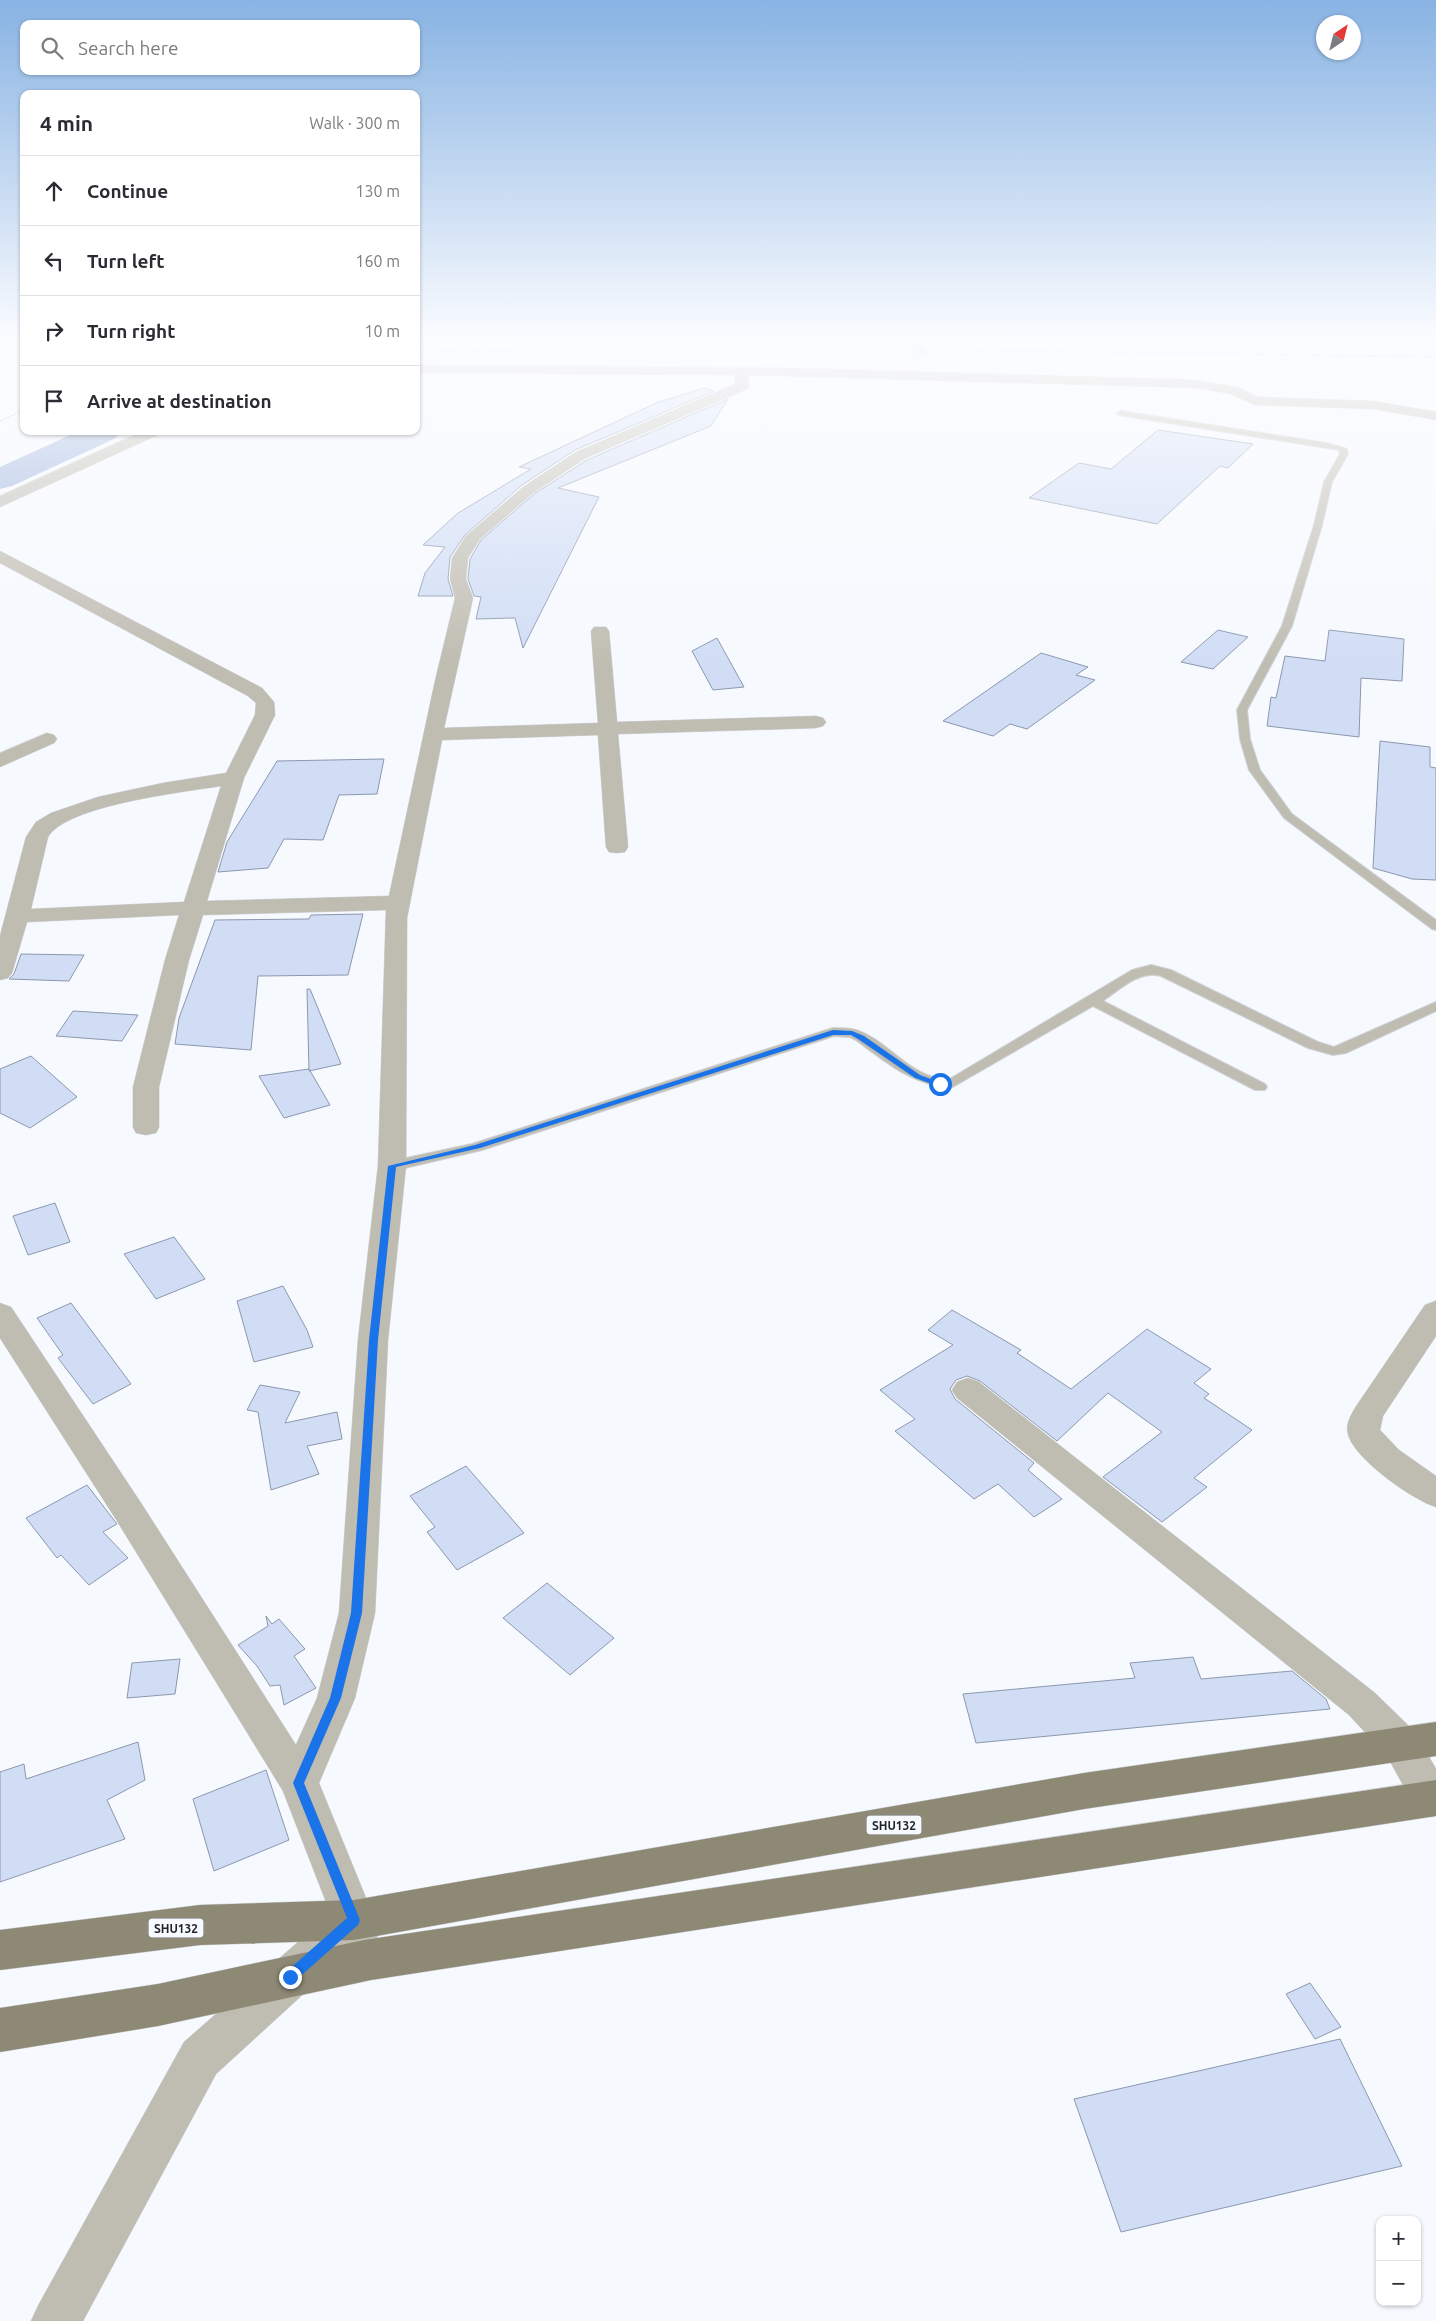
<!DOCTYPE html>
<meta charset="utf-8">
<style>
body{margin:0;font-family:Ubuntu,sans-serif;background:#f2f2f3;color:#2b2b33}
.controls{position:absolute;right:15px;bottom:15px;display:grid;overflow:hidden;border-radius:10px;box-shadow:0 1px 4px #0004}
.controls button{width:45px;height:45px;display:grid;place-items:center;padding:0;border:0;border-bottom:1px solid #e1e1e2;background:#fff;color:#2b2b33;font:25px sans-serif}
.compass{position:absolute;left:1316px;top:15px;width:45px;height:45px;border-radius:50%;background:#fff;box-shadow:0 1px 4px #0004;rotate:35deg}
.stop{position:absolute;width:15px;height:15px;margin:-11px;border:4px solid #1a73e8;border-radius:50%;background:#fff}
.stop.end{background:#1a73e8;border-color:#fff;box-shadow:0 1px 5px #0008}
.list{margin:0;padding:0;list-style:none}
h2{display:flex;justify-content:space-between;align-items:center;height:65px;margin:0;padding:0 20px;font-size:21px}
h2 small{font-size:16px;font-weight:400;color:#7c7c81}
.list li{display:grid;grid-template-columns:32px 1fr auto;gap:15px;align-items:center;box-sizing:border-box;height:70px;padding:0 20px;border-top:1px solid #e1e1e2}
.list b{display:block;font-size:19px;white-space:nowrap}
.list em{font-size:16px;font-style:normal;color:#7c7c81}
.icon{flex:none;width:28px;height:28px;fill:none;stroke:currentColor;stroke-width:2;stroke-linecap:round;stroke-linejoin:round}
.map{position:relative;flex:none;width:1436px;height:2321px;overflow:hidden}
.search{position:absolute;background:#fff;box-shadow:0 1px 4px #0004;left:20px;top:20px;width:400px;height:55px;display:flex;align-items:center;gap:12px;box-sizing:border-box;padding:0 18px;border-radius:10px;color:#7c7c81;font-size:19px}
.panel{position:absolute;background:#fff;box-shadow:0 1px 4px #0004;left:20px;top:90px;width:400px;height:345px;border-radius:10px}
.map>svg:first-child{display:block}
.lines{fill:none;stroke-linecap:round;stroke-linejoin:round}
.river{fill:#99b1db;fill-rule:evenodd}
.building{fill:#d0ddf5;stroke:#8c98ae}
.minor-tunnel{stroke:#cbced4;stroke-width:14;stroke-dasharray:14 7;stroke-linecap:butt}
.service-casing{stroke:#cfd3d8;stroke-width:2}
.minor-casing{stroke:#cfd3d8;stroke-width:1}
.tertiary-casing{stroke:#cfd3d8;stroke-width:1}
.primary-casing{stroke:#cfd3d8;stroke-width:1}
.path{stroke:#8c9097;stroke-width:1;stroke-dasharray:2 2;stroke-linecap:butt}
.service{fill:#bfbcb1;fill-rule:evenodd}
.minor{fill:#bfbcb1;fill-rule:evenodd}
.tertiary{fill:#bfbcb1;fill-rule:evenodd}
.primary{fill:#8e8975;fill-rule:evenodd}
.rail{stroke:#3c4148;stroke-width:2;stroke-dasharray:1 2.5;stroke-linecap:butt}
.route{fill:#1a73e8}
.labels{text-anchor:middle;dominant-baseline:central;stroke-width:5;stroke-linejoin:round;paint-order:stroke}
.shield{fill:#f6f9fe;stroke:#60646b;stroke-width:1}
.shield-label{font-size:12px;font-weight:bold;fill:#1f242c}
</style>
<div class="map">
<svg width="1436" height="2321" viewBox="0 0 1436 2321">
<rect width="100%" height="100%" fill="#f6f9fe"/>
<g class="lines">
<!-- river -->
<path class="river" d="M79,431H120L116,438L12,486L0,489V467Z"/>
</g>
<!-- building -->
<path class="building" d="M704,388L714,391L575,450L522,485L465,535L450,557L448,579L453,596H418L425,573L445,547L423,545L458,513L531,469L519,467L656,403Z
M728,399L711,426L558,488L599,497L523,648L515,618L476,619L481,597L474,596L468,579L470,559L481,540L534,494L587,460Z
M1158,430L1253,444L1228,468L1220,466L1157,524L1029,498L1079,463L1111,469Z
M1218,630L1248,637L1213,669L1181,662Z
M1329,630L1404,639L1402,681L1361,678L1359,737L1267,726L1271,697L1276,698L1285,656L1325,661Z
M717,638L744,687L713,690L692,651Z
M1041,653L1088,667L1076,675L1095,680L1027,729L1010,724L993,736L943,721Z
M1380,741L1430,747V767L1436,768V880L1412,879L1373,868Z
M384,759L377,794L339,795L323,840L284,839L268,868L218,872L227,842L277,761Z
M363,914L348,975L258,976L251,1050L175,1044L179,1018L215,920L309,919L311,915Z
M21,954L84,955L69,981L9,979L14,974Z
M307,989H310L341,1064L309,1071Z
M73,1011L138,1015L122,1041L56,1036Z
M31,1056L77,1097L30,1128L0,1113V1069Z
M309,1069L330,1105L284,1118L259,1076Z
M55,1203L70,1242L28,1255L13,1216Z
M174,1237L205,1279L156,1299L124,1254Z
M283,1286L307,1330L313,1347L254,1362L237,1301Z
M71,1303L131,1384L93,1404L58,1358L63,1355L37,1318Z
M952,1310L1021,1350L1017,1353L1071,1389L1147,1329L1211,1369L1194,1383L1209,1394L1204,1398L1252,1430L1194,1478L1207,1487L1162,1522L1103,1477L1162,1432L1108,1393L1057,1441L980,1381L967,1376L956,1380L950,1389L955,1399L1034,1463L1028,1470L1062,1499L1034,1517L998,1484L974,1499L895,1431L915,1419L880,1390L953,1345L928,1330Z
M260,1385L300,1392L285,1423L337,1412L342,1439L307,1446L319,1474L271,1490L258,1412L247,1410Z
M466,1466L524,1533L457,1570L427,1532L435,1527L410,1496Z
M87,1485L117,1524L103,1532L128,1558L89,1585L61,1555L57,1558L26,1518Z
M547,1583L614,1638L570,1675L503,1618Z
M266,1616L272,1624L279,1619L305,1649L294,1656L316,1688L284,1705L280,1685L270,1686L257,1666L238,1645L268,1626Z
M1193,1657L1201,1679L1292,1671L1326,1699L1330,1709L976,1743L963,1694L1135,1678L1130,1663Z
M180,1659L175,1694L127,1698L132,1663Z
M138,1742L145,1780L107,1800L125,1839L0,1882V1772L24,1764L26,1779Z
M266,1770L289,1840L214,1871L193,1799Z
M1310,1983L1341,2027L1315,2039L1286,1994Z
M1340,2039L1402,2166L1121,2232L1074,2099Z"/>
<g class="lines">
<!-- minor-tunnel -->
<path class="minor-tunnel" d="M916,345L923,364"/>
<!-- service casing -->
<g class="service-casing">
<path id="service" d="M1121,411L1327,443L1347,449L1348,454L1332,482L1322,525L1292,626L1247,710L1250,739L1260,770L1292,814L1436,920V930L1432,929L1284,818L1249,770L1240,739L1237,710L1282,626L1314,525L1324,482L1340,454L1339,450L1118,415L1117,413Z
M1151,965L1171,970L1318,1042L1334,1047L1436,1002V1011L1346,1053L1333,1055L1308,1048L1161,976C1140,970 1120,989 1103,1001L1265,1084L1267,1087L1265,1090H1255L1093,1006L951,1088C912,1085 886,1062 856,1040L850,1037L834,1036L482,1150L392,1171L387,1169L384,1166L387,1163L392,1161L472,1144L833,1028C841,1028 849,1028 856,1030C890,1041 906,1076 948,1080L1132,970Z"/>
</g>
<!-- minor casing -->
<g class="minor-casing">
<path id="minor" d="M911,341H923L920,348L916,349L910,345Z
M416,365L797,368L1198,380L1240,388L1258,397L1374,401L1436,412V420L1374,409L1255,405L1231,394L1198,388L748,375L749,386L747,389L586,458L533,493L480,539L468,558L466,579L473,598L444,728L598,723L591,631L594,627H606L609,631L617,722L816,716L823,718L826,722L823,726L816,728L618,734L628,847L625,852L617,853L609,852L606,847L598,735L442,740L407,918L406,1166L388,1340L375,1613L355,1698L319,1783L375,1920L378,1935L372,1949L357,1955L342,1949L336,1935L333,1920L283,1791L117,1521L0,1338V1303L11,1307L141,1503L296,1745L317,1698L339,1613L358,1340L378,1166L386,910L203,915L189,960L159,1087V1127L156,1133L146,1135L136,1133L133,1127V1087L165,960L179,915L27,922L12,973L8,978L0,980V936L26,837L36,822L51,813L98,797L163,783L226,773L255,715L256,703L248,696L0,563V551L262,688L274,702L275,715L244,778L207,901L389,896L435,681L455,598L450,579L452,558L466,536L523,487L576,452L735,384V375L416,373ZM221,786L184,902L31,909L48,837C67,805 184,792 221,786Z
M143,431H162L160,434L0,507V496Z
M47,733L54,735L57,739L54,743L0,767V753Z
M1436,1301V1336L1383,1416L1380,1430L1399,1450L1436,1476V1507C1413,1500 1354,1459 1348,1434C1345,1424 1352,1413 1357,1405L1425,1305Z
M968,1378L979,1382L1375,1693L1415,1732L1436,1769V1815L1432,1817L1418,1812L1387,1756L1349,1715L957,1398L952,1390L957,1382Z"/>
</g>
<!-- tertiary casing -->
<g class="tertiary-casing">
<path id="tertiary" d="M354,1900L369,1906L375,1920L369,1934L216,2074L83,2321H31L39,2304L184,2042L339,1906Z"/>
</g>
<!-- primary casing -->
<g class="primary-casing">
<path id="primary" d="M1436,1722V1756L1084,1809L354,1940L200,1945L0,1970V1930L200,1905L354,1900L1084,1773Z
M1436,1780V1816L371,1980L158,2026L0,2052V2008L158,1984L364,1940Z"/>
</g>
<!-- path -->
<path class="path" d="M0,421L24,410"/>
<!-- service -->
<use href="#service" class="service"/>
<!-- minor -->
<use href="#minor" class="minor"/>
<!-- tertiary -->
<use href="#tertiary" class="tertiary"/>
<!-- primary -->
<use href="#primary" class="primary"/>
<!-- rail -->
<path class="rail" d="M416,342L1436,357
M0,344H24
M416,350L524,351"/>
</g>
<!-- sky -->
<linearGradient id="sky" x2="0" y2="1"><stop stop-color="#88b3e3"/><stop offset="0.51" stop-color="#fbfcff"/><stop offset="1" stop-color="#fbfcff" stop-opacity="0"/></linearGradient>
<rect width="1436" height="666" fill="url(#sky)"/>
<!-- route -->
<path class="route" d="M833,1030L852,1031L864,1036L920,1075L944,1084L940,1087L915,1078L858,1039L851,1035H833L480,1148L396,1167L378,1340L362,1613L341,1698L304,1783L360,1920L358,1925L295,1981L290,1983L286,1981L284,1977L286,1972L347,1918L293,1783L330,1698L351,1613L369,1340L388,1166L475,1145Z"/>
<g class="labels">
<!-- shield labels -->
<g class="shield">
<rect x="866.5" y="1815.5" width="55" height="19" rx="4"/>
<rect x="148.5" y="1918.5" width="55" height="19" rx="4"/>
</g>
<g class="shield-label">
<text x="894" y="1825">SHU132</text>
<text x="176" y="1928">SHU132</text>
</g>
</g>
</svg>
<div class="controls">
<button>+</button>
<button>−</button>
</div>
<svg class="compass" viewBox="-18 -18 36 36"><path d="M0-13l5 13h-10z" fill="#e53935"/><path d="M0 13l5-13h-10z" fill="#7c7c81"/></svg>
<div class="stop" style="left:940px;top:1084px"></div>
<div class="stop end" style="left:290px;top:1977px"></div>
<div class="search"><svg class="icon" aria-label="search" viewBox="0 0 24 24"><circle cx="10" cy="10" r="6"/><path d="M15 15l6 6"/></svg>Search here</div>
<section class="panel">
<h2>4 min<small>Walk · 300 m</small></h2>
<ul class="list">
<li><svg class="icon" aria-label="ahead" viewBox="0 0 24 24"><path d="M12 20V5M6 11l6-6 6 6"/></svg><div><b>Continue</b></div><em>130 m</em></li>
<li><svg class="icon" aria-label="left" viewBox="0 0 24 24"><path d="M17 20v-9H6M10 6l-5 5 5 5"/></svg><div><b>Turn left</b></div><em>160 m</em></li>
<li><svg class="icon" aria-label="right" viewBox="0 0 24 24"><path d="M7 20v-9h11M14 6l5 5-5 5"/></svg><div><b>Turn right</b></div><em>10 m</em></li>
<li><svg class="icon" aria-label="arrive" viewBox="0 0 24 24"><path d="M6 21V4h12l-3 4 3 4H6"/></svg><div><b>Arrive at destination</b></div></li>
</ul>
</section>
</div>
